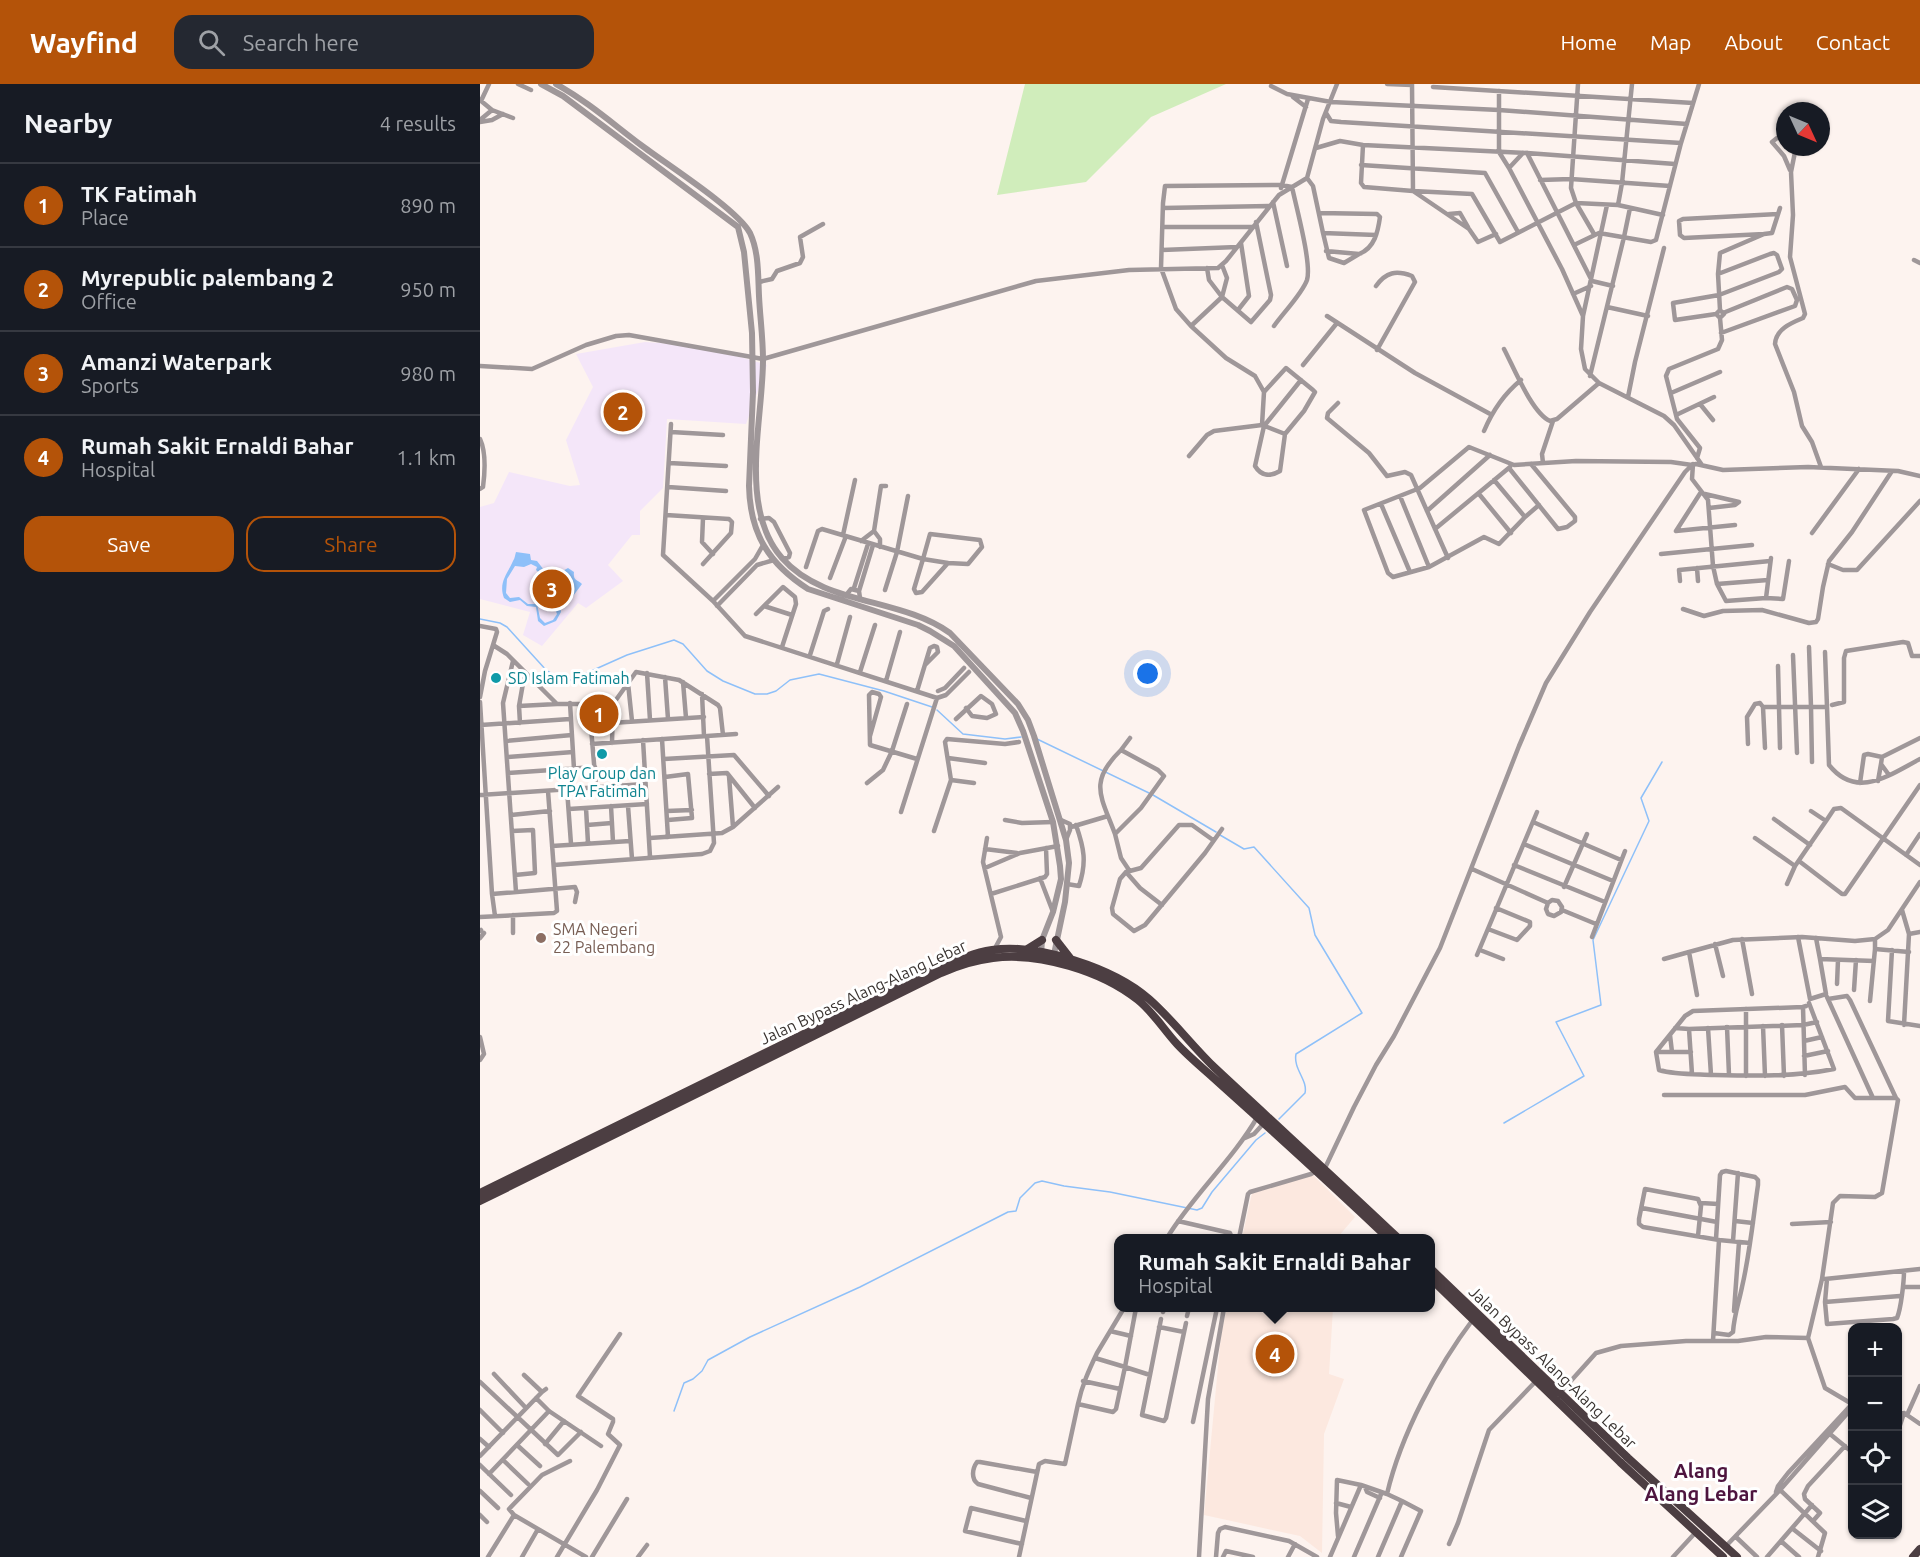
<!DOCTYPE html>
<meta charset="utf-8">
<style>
body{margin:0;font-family:Ubuntu,sans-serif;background:#242831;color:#f1f3f6}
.controls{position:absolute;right:18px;bottom:18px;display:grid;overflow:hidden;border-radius:12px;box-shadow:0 2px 4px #0004}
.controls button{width:54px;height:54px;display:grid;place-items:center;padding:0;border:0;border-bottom:2px solid #363941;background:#171b24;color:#f1f3f6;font:30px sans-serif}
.compass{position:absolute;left:1296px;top:18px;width:54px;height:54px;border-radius:50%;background:#171b24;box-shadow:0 2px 4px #0004;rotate:134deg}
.you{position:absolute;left:668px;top:590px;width:21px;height:21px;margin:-15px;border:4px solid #fff;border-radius:50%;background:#1a73e8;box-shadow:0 0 0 9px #1a73e833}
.badge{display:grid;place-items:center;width:39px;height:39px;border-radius:50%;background:#b45309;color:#fff;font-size:20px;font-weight:700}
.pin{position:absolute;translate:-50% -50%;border:3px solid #fff;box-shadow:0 2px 6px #0006}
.popup{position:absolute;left:634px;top:1150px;width:321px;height:78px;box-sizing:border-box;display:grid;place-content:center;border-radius:12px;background:#171b24;filter:drop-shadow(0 2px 4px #0005);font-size:20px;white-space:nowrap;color:#9ea1a6}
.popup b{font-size:22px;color:#f1f3f6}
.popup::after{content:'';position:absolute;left:50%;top:100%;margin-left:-12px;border:12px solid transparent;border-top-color:#171b24}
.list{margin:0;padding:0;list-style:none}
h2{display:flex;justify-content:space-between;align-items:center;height:78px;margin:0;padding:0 24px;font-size:26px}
h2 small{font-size:20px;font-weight:400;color:#9ea1a6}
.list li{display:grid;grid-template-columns:39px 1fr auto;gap:18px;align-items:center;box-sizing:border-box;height:84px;padding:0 24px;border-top:2px solid #363941}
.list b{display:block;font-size:22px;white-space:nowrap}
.list p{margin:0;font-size:20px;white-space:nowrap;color:#9ea1a6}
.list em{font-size:20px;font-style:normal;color:#9ea1a6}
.actions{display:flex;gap:12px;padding:18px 24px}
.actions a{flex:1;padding:14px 0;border:2px solid #b45309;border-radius:18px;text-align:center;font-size:21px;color:#b45309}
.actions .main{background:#b45309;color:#fff}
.icon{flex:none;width:33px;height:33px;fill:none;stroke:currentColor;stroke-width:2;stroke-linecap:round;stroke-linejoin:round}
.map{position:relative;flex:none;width:1440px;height:1473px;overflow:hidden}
header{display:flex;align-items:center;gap:36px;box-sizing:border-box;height:84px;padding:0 30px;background:#b45309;color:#fff}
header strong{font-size:28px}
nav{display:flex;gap:33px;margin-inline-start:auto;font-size:21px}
.search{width:420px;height:54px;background:#242831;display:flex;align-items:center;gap:15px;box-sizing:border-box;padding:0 21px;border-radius:18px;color:#9ea1a6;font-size:22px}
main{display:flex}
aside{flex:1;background:#171b24}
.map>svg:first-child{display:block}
.commercial{fill:#f4e6f9}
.built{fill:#fce8df}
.green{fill:#d0edbb}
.water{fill:#8ec0f9;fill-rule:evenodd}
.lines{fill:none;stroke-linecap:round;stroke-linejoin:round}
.stream{stroke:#8ec0f9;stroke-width:1.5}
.minor{stroke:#9f9799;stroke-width:4.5}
.tertiary{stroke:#9f9799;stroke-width:6}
.trunk{stroke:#4c3e42;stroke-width:8}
.culture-dot{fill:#0f9aa8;stroke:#fff;stroke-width:2}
.education-dot{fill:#8d6e63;stroke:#fff;stroke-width:2}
.labels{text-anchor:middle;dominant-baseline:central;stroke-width:6;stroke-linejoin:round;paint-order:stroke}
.culture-label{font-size:16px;fill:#0d838f;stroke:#fff;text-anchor:start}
.education-label{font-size:16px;fill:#785e54;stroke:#fff;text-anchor:start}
.street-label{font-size:16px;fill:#393330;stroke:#fff}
.quarter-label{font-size:20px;font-weight:bold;fill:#4e153f;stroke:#fff}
</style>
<header>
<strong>Wayfind</strong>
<div class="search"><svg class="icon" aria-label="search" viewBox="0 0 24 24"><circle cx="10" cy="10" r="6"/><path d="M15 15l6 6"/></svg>Search here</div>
<nav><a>Home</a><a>Map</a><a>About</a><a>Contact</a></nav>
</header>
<main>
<aside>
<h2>Nearby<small>4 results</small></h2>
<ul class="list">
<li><span class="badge">1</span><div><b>TK Fatimah</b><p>Place</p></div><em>890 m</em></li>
<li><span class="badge">2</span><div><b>Myrepublic palembang 2</b><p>Office</p></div><em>950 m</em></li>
<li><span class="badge">3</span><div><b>Amanzi Waterpark</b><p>Sports</p></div><em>980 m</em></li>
<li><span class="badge">4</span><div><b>Rumah Sakit Ernaldi Bahar</b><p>Hospital</p></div><em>1.1 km</em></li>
</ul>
<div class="actions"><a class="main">Save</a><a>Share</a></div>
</aside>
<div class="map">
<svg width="1440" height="1473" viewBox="0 0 1440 1473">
<rect width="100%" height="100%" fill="#fdf3ef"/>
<!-- commercial -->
<path class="commercial" d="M165,258L223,262L287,281L266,340L187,335L183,404L160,427V451H152L128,481L143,497L106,524L98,519L62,562L43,551L50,528L0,515V423L14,419L29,388L90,402L100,401L86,356L113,303L96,270Z"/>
<!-- built -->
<path class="built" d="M833,1091L875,1133L857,1154H762L772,1109Z
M747,1224H853L849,1290L864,1295L844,1350L842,1469L820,1452L724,1431L741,1251Z"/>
<!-- green -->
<path class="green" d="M545,0H746L671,33L606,98L517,111Z"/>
<!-- water -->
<path class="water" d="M36,468L50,470L51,476L57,477L64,486L68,487L73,498L80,503L74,518L75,520L80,522L81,528L76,537L64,542L58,537L56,523L47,522L40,516L30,518L24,514C18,498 28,489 33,477C35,474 35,471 36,468ZM51,480L57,483L56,486L64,493L67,491L69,498L65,500L63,496L59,499L62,505L70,500L68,508L77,530L73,536L65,539L60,534L57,520H48L39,513L30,514L26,509L27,495L35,482L44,483Z
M88,484L94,488C93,497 97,495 102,500L93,512L89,505L90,500L81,493V488Z"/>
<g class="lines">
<!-- stream -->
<path class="stream" d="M0,535L20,539L27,543L67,587L80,594L91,596L147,571L194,556L203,560L227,587L243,597L275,610H287L296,607L310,596L339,590L404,607L452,623
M457,626L483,650L525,655L541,653
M557,655L669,709
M673,711L736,748
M740,751L764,765L774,763L829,824L835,851L882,929L816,970C813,985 828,996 825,1009L799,1035
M1024,1039L1104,992L1076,938L1121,921L1113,856L1169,737L1161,714L1182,678
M194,1327L204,1299L213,1295L222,1287L228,1276L270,1253L380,1203L528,1128L536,1127L540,1114L555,1099L562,1097L584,1102L630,1108L717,1126L722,1124L732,1108L776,1056L785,1049"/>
<!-- minor -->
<path class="minor" d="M38,0L51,6
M907,0L932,1
M932,0L933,107L989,145L998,158L1016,150
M1098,0L1091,104L1096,119L1114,150
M791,2L807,10L851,18L1019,26L1207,40
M953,3L1213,19
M1019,7V68L1029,84L1082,185L1103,232L1101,265L1105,285L1119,299L1184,332L1194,341L1222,381
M813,13L826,23
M0,16L12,26L33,34
M1,17L9,0
M846,29L851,37L861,38L1201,59
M0,36L12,26
M0,38L12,36L23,30
M1305,51L1297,54L1292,58L1304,72L1310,86
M883,61L881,99L884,103L933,107L992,110L1020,158L1096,119L1138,121L1183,131
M1316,63L1311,88L1313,131L1310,173L1325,230L1323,234C1311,239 1296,245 1295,260L1314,308L1322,342L1332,358L1341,383
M836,64L860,57L883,61L1047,69L1195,80
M1047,69L1112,197L1133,202
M881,81L1005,89L1038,148
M1029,84L1043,69
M827,94L833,102L843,149L896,151
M1060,96L1091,95L1190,102
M801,104L828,15
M793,118L807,182
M1138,121L1142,99L1152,0
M683,124L789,122
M839,129L897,130L900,133C898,147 895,164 879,170L846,167
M969,130L980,129L988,143
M683,143H772
M843,149L849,174L864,179L879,170
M1284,150L1204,154L1200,151L1199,137L1203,135L1298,130
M1094,161L1119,149L1171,158L1176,156L1201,59L1219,0
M682,166L757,163
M1434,176L1440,179
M742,181L747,194L742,213L771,238L790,216L791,211L776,138
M1238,190L1240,169L1284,150L1292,149L1300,124
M279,198L292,195L297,187L320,179L323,173L320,153L343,140
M896,202C906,188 916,186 932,192L935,198L897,266
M1093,210L1111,202
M1127,223L1168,232
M758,226L769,212L761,159
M1236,230L1195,236L1193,219L1239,211L1299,188L1302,185L1297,171L1294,169L1290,170L1238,190L1240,226L1244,230L1240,234L1236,230L1240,226
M847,232L935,289L1012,331
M1103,232L1127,121
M711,242L742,213L729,196L727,184
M794,242C803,229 822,210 827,196C832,180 816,122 812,103L801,101L685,102L683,119L681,184L696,225L711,242L746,274L775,292L784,308L806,284L833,306L835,308L824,327L805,350L800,387C790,393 781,392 775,382L784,342L821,296
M1241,249L1315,222L1317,216L1312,205L1307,203L1243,229
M1024,265C1034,284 1052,329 1070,337L1077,335L1119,299
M823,281L857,239
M0,282L52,285L106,261L136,252L149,251L283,275L556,197L649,186L738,184L746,177L799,111L827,94L843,35L857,0
M1110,292L1144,153L1150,124
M1191,309L1240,288
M1148,313L1155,278L1184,164
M858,319L848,329L847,334L889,369L907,392L925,388L931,391L968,474
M1220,320L1233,336
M1196,331L1234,313
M191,340L183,471L233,517L265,552L457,614L466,611L489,588
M782,341L784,308
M1004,347C1012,328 1025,309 1041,296
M191,348L243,351
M0,355C6,368 5,388 3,403L0,405
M709,372L727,351L734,347L782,341L805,350
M1217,374L1220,364L1197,335L1186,292L1189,285L1238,265L1242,256L1240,234
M189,379L246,382
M1063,379L1062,370L1073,337
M1213,380L1212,395L1228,416L1233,482L1237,500L1246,517L1286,514L1303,515L1309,477
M1029,384L1078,445L1087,443L1095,437V433L1051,380
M1014,396L1045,433
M188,403L246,407
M1221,408L1196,447L1255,441
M999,410L1031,449
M1225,410L1259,418L1255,421L1229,424
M920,412L949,483
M901,420L930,488
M1059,421L1045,433L1019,460L1004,453L949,483L913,493L908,489L884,426L940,404L989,363L1034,381L1096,377L1191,378L1212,381
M947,427L1010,371
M186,431L249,435L252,438L251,449L223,480
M223,434L222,458L233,470
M280,435L289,434L294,438L310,469L309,473L303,475
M955,445L1030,383
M1332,449L1379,385
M363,451L375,396
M381,457L394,447
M400,463V455L394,447L401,402H406
M1181,470L1272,461
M1348,480L1363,486H1377L1440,417
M326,483L338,447L342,445L443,475L450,450L500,456L502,463L488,480L468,479L442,508L436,509L434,505L443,475L468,479
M1217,484L1218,497
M350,494L366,452
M1200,497L1199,486L1290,477
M1237,500L1288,496
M374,504L388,460
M405,506L417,468L428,412
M379,507L393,461
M367,510L371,505L379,507L380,514
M1286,514L1291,474
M233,517L275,475L283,461
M237,522L277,481L294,476
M284,522L312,531
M1203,525L1224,532L1243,527L1282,526L1329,539L1336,538L1338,535L1343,503L1349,477L1372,448L1412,387
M276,530L303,503L315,513L316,520L302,563
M0,542L16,545L17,548L5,587L0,613
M13,561L27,570L77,620H109L116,703
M1345,568L1347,623
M330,571L344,527L348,525
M1313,571L1317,669
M33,577L23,619L36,808
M357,580L370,533
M1298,582L1300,664
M380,588L395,541
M167,589L170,636
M185,593L188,635
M406,597L420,548
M203,598L206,634
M148,599L152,637
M437,607L450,564L454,562L457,563L458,568L445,581
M458,607L465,604L484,584
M222,610L224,652
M0,618L12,810L15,832
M90,619L94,685
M1352,621L1364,618V574L1366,567L1423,558L1428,559L1432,572H1440
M39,622L77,620
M1283,623L1285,664
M476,635L501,612L512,620L516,630L507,634L492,632L486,624
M40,639L39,622L45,588
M131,639L224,633
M1,641L90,635
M390,652L401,613L399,610L392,608L389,611L390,661L437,675
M182,655L188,753
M163,656L170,773
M26,657L92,651
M132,659L133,620L156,588L199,596L238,621L240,624L243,651
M112,660L256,650
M1268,660L1267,633L1275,620L1280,619L1283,623H1331L1329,563
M27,673L93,668
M468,674L505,679
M184,675L254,671L289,712
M1332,678L1331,623H1347L1349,681C1377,716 1409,691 1440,675
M28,689L115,683
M229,690L247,689L275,724
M1409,691L1401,680L1402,673L1440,654
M249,692L253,743
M185,693L208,690L212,734L188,736
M471,696L494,699
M1398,697L1401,680
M387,699L403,686L412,667L427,620
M1380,699L1384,671L1388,670L1402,673
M87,705L91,760
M0,711L165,700
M131,722L133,758
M148,722L152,775
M106,724L108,759
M89,725L167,720
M187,727L212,726
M1331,727L1346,737L1354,725L1361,724L1440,781
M421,728L457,614
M31,731L70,727
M1294,735L1330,761
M525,736L542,739L573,738
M581,736L590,740V746L586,756
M1053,738L1141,776
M107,741L132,739
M591,743L628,732
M32,747L53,746L55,789L35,791
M454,747L471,696L465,658L467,655L525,660L539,658
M635,750C621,712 608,698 641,666
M170,754L242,749L253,743L298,703
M507,754L503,778L521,853L514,866
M1275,754L1315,782
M733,756L712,741H699L661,784L646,788L640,795L632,824L633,830L654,847L665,841L725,769L742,745
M1044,760L1133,797
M72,762L150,757
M505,765L537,769
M1426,771L1440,750
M1319,777L1362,810H1365L1440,701
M74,781L222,770L230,767L234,759L227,652
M1034,781L1125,818
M505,784L540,769L578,762
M992,785L1068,819L1072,816L1078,817L1082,823L1081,828L1074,832L1068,830L1066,825L1068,819
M649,786L641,774L635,750L661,724L684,692L678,686L641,666L650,654
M646,788L660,804L682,821
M560,794L573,828
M587,800L599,802C607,778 604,764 596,741
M1307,800L1315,782L1346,737
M1084,803L1107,750
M12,810L95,803L97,808L95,818
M511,810L565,793L567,790L566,764
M1082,826L1116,840
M1422,826L1429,850L1424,941
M33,831V849
M0,833L74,829L77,827L68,707
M1008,845L1037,856L1050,842V838L1016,824
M0,847L1,846
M1429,850L1440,848
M1112,853L1145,767
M1318,853L1330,915L1346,910L1340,875
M0,854L4,849
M1336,854L1340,875L1394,877
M1262,855L1272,910
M1395,855V865L1429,868
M1235,860L1243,892
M1000,866L1023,875
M1412,866L1408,937L1440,942
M997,871L1057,728
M1184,875L1209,868
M1357,900L1358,876
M1374,906L1376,876
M1217,911L1209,868L1253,856L1322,853L1375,857L1395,855L1408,846L1440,798
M1347,913L1393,1014
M1348,915L1367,912L1370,916L1416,1014
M1390,917L1395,865
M1323,923L1213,927L1205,932L1176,968L1179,986C1196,991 1216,990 1234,991C1275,992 1314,993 1354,985L1329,919
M1302,941L1304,992
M1283,942L1285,992
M1247,943L1249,991
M1195,944L1209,945L1323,941L1337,938
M1228,944L1231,991
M1209,945L1212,990
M1190,951L1192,968
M0,953L4,970L0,976
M1324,957L1342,953
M1176,968H1211
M1324,972L1348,967
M1325,991L1323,923L1326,922
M1266,992V925
M1184,1011H1325L1365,1003L1375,1014H1416L1418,1016L1402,1109L1395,1113L1360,1112L1353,1119L1342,1195L1328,1254L1345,1304L1372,1320
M765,1054L774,1050L784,1039
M845,1084L874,1023L896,981L914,952L960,864L1039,662L1066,599L1110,528L1205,388L1212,381L1216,380L1243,386L1328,383L1418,387L1440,392
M1221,1119L1238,1120
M1162,1124L1237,1138
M698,1137L750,1149L752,1154
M1255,1137L1273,1139
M1312,1140L1351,1138
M1218,1152L1221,1122L1218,1115L1165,1105L1159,1135V1140L1163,1143L1239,1156L1233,1257
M687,1154C713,1111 752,1077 778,1032
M759,1154L768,1110L770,1108L831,1090L836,1087
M1239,1156L1270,1159
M1253,1157L1258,1089
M1345,1195L1440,1185
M1347,1195L1345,1218L1347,1240L1413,1235L1417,1234C1421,1225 1424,1197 1424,1187
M1424,1203H1440
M1345,1218L1420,1212
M656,1224L645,1283L670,1291L681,1235
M1254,1227L1259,1158
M683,1228L685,1224
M707,1232L709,1224
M679,1243L704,1248
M630,1247L651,1252
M1234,1249L1249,1251L1253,1248C1254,1232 1259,1218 1262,1203C1270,1169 1273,1135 1278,1101V1096L1275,1093L1246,1087L1242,1088L1240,1091L1236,1155
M615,1274L645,1283L636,1325L633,1328L598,1320C602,1301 609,1286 617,1269L644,1224
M14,1290L46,1324
M44,1291L62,1308L66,1305
M670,1291L662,1331L684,1337L686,1334L706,1239
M603,1297L640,1305
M0,1298L78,1371L101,1348
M1080,1309L1116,1269L1141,1262L1206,1257H1258L1286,1253L1328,1254
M56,1314L69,1327L121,1362
M0,1326L23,1349
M1418,1328L1427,1331L1440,1340
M1427,1331L1440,1302
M713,1338L737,1224
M1418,1347L1424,1329
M1350,1350L1372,1368
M0,1355L9,1363
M65,1360L84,1337
M37,1361L60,1382
M0,1372L62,1308
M23,1376L48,1400
M0,1381L31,1411
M9,1390L69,1327
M885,1403L887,1408L900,1414
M1298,1404L1345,1449L1338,1473
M0,1407L18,1424
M1296,1408L1298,1402L1308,1389L1372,1320
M551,1414L498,1400C491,1395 492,1385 497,1378H500L557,1388
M856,1419L871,1423
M0,1431L7,1438
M34,1431L29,1425L62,1391L90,1377
M1333,1437L1340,1429L1325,1415L1324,1410L1328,1402L1365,1362
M1313,1445L1341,1467
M858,1452L856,1429L857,1396L881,1401
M1256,1453L1277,1473
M1302,1458L1319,1473
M542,1460L485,1447L491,1424L546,1437
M969,1460L978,1439L1009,1346L1057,1296
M1246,1462L1300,1406L1372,1324
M8,1473L34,1431L106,1473
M42,1473L58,1445
M77,1473L117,1406L140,1361L128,1350L133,1338V1335L98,1312L140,1250
M112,1473L147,1415
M158,1473L167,1461
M539,1473L559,1380L565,1377L585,1380L598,1320
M719,1473L728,1315L744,1224
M736,1473L738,1449L740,1445L745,1443L809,1457L837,1473
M743,1473L746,1467L773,1473
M808,1473L815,1460
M850,1473L881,1401L907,1410
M874,1473L902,1408
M898,1473L922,1417L907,1410C921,1350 957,1283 994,1234
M921,1473L941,1427L922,1417
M1193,1473L1216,1448
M1287,1473L1332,1421"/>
<!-- tertiary -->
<path class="tertiary" d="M61,0L83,12L258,143L264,168L272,249L273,308L269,402C270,450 289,480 328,505L438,541L450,547L474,562L535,629L543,647L573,738L580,782L581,795L573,828L562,856L561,871
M76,0C107,17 133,40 161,61C186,80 257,125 270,149C279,168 278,192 279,212C280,233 283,254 283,276C283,336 258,424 302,474C344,522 420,513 470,549L538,620L548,636L554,652L586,756L589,779L585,818L573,875"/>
<!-- trunk -->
<path class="trunk" d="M576,856L590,874
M546,866L562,856
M0,1109L452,887C471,879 491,869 512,866C557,859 634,884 669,915C693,936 712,962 735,984C796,1041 858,1097 918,1154
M0,1117L461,889C477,882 495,876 513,874C559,868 622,887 658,916C674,929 684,946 697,960C710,974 724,985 737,997C795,1049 852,1101 908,1154
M951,1185L1148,1374L1257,1473
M951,1195L1140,1378L1243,1473
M1433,1473L1440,1465"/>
</g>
<!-- markers -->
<g class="culture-dot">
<circle cx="16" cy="594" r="6"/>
<circle cx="122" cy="670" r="6"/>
</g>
<circle class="education-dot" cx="61" cy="854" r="6"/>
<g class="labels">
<!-- culture labels -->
<g class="culture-label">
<text x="28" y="594">SD Islam Fatimah</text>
<text x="122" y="689" text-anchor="middle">Play Group dan<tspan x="122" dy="18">TPA Fatimah</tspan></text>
</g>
<!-- education labels -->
<g class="education-label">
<text x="73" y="845">SMA Negeri<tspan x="73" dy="18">22 Palembang</tspan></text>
</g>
<!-- street labels -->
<g class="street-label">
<text transform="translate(383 908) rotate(-25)">Jalan Bypass Alang-Alang Lebar</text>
<text transform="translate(1073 1283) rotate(44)">Jalan Bypass Alang-Alang Lebar</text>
</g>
<!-- quarter labels -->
<g class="quarter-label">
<text x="1221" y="1386">Alang<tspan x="1221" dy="23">Alang Lebar</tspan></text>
</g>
</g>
</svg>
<div class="controls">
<button>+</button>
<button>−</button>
<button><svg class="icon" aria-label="locate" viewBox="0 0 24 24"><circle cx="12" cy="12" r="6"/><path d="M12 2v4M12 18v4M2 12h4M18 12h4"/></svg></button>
<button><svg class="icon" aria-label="layers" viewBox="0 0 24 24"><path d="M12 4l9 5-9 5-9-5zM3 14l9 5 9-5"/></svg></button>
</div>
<svg class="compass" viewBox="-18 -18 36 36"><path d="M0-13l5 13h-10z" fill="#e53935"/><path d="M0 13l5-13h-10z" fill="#9ea1a6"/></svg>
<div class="you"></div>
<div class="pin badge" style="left:119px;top:630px">1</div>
<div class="pin badge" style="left:143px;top:328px">2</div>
<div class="pin badge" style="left:72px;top:505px">3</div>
<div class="pin badge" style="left:795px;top:1270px">4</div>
<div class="popup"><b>Rumah Sakit Ernaldi Bahar</b>Hospital</div>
</div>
</main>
